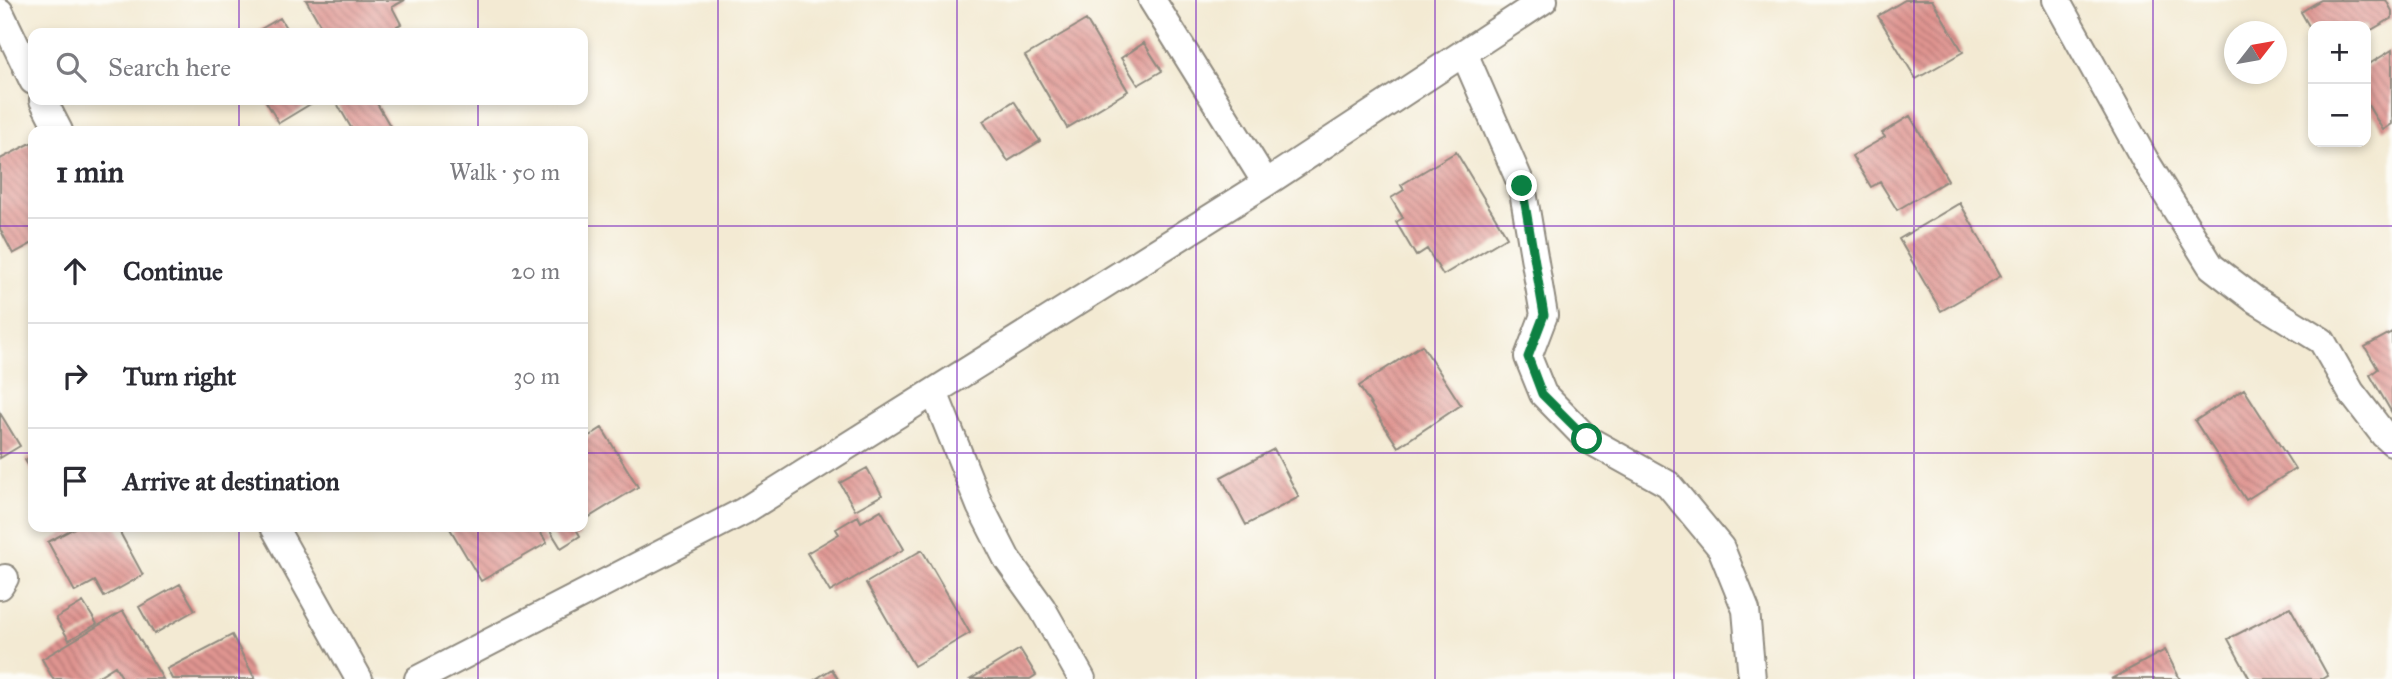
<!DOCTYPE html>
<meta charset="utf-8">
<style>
body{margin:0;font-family:"IM FELL Great Primer",serif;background:#f7f7f7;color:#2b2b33}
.controls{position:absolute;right:21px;top:21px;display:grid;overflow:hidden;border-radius:14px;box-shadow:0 4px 10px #0003}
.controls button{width:63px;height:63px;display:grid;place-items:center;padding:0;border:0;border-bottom:2px solid #e1e1e2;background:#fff;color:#2b2b33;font:35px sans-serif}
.compass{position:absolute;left:2224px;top:21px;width:63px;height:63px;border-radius:50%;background:#fff;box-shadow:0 4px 10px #0003;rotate:59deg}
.stop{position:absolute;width:21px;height:21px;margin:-16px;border:5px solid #0b8043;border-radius:50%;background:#fff}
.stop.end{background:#0b8043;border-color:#fff;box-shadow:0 2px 7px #0008}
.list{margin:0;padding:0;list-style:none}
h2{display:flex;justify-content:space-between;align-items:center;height:91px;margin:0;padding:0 28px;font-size:30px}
h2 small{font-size:23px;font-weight:400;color:#7c7c81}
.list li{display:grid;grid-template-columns:46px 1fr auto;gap:21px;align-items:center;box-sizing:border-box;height:105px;padding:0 28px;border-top:2px solid #e1e1e2}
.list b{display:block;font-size:26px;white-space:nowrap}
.list em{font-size:23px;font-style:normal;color:#7c7c81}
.icon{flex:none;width:38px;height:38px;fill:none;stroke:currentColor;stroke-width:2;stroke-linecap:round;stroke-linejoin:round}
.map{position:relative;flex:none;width:2392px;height:679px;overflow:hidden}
.search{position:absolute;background:#fff;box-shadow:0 4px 10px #0003;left:28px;top:28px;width:560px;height:77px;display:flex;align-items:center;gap:18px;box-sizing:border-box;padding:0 24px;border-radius:14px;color:#7c7c81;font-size:26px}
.panel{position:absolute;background:#fff;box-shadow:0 4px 10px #0003;left:28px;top:126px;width:560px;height:406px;border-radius:14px}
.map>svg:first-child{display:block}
.building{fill:url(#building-back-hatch)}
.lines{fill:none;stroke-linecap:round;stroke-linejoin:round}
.minor-casing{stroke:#8f8a7f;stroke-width:30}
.minor{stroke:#fff;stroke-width:26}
.route{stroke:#0b8043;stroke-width:9}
.grid{fill:none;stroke:#7b2cbf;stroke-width:2;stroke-opacity:0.55}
</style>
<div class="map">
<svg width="2392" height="679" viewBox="0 0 2392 679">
<defs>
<pattern id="building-back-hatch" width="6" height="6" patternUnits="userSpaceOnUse" patternTransform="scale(1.75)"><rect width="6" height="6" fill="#df9490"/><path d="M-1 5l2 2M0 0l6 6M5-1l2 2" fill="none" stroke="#b57976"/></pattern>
</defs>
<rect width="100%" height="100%" fill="#fdfcf7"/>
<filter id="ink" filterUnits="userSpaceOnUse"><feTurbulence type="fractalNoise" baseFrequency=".0143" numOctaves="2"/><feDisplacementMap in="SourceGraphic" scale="14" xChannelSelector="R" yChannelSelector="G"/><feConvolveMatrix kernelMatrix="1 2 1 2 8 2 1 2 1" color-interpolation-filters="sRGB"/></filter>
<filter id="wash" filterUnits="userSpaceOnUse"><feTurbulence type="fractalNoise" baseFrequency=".00686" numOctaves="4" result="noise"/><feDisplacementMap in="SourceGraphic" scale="28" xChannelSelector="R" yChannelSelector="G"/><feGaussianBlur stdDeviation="1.57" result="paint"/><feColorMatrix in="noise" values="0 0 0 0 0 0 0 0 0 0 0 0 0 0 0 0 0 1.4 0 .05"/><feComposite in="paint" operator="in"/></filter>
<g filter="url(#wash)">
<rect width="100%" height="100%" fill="#f3ead3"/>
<g id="blocks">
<!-- building -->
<path class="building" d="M306,0H405L392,7L401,24L397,26L401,33H325Z
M1905,0H1932L1963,52L1916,79L1878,16Z
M2321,0H2386L2392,11V18L2366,33V26H2313V33L2301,12Z
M280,18L289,33H254Z
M1086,20L1128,91L1067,128L1025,56Z
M1144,43L1162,71L1138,85L1121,58Z
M2392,50V124L2383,130L2366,102V66Z
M265,100H317L279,123Z
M335,100H375L393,131H353Z
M1014,101L1040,141L1008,161L983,121Z
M1910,116L1948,180L1897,210L1880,182L1871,187L1852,156L1885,137L1882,133Z
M31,143L33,148V243L13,254L0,229V159Z
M1456,152L1507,237L1443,275L1427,249L1416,256L1396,222L1403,218L1391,198L1404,190L1401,185Z
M1960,203L2001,276L1941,311L1899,239Z
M2392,332V413L2370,375L2378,369L2365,347Z
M1422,345L1461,405L1398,447L1359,386Z
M2244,389L2295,469L2246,500L2195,421Z
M0,413L20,446L0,458Z
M602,428L638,487L583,521V440Z
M1274,449L1299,497L1246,525L1221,477Z
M33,455V473L25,460Z
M867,468L882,495L855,510L840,483Z
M881,510L904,549L830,592L807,553L839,534L836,529L858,516L861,522Z
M76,527H117L143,575L104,597L95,581L75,592L48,542Z
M449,527H537L547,543L481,581Z
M548,527H575L580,536L561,548Z
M922,550L970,633L914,666L866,583Z
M180,584L195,610L154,634L139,607Z
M83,602L97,624L69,640L56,618Z
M2290,607L2328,676L2323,679H2250L2228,639Z
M123,611L163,679H123L115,666L94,679H53L42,659Z
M232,635L255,679H172L167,669Z
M1020,649L1036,675L1030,679H971Z
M2165,650L2180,679H2111Z
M832,669L838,679H816Z"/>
</g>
</g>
<g filter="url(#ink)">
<use href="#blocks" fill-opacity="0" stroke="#8f8a7f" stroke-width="2"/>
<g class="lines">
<!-- minor casing -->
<g class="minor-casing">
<path id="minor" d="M1152,0L1266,183
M2056,0L2145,160L2211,266L2254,299L2322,341L2351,392L2384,435L2392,442
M0,12L33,81
M1464,53L1522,186L1544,315L1528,357L1543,394L1587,439L1668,484L1721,548L1746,610L1752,679
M43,100L59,131
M934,392L980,506L1007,559L1042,608L1082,679
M274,527L359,679
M0,586L5,578
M418,679L744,511L1266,183L1544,0"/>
</g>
<!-- minor -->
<use href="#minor" class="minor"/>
</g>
</g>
<g class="lines" filter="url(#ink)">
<!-- route -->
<path class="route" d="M1522,186L1544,315L1528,357L1542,394L1587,439"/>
</g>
<!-- grid -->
<path class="grid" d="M239,0V33M478,0V33M718,0V679M957,0V679M1196,0V679M1435,0V679M1674,0V679M1914,0V679M2153,0V679M239,100V131M478,100V131M0,226H33M583,226H2392M0,453H33M583,453H2392M239,527V679M478,527V679"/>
</svg>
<div class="controls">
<button>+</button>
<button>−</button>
</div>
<svg class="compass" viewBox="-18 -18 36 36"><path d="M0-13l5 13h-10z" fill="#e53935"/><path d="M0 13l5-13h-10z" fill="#7c7c81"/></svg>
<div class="stop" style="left:1587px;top:439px"></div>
<div class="stop end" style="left:1522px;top:186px"></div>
<div class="search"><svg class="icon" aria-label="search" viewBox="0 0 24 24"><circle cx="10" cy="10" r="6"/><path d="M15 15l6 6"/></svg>Search here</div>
<section class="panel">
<h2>1 min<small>Walk · 50 m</small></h2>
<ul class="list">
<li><svg class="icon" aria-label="ahead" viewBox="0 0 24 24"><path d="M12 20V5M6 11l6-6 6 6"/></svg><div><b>Continue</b></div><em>20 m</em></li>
<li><svg class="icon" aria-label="right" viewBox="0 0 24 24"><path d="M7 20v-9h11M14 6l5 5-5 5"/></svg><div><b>Turn right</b></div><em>30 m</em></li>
<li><svg class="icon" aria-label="arrive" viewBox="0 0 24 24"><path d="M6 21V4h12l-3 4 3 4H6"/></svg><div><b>Arrive at destination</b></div></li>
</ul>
</section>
</div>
